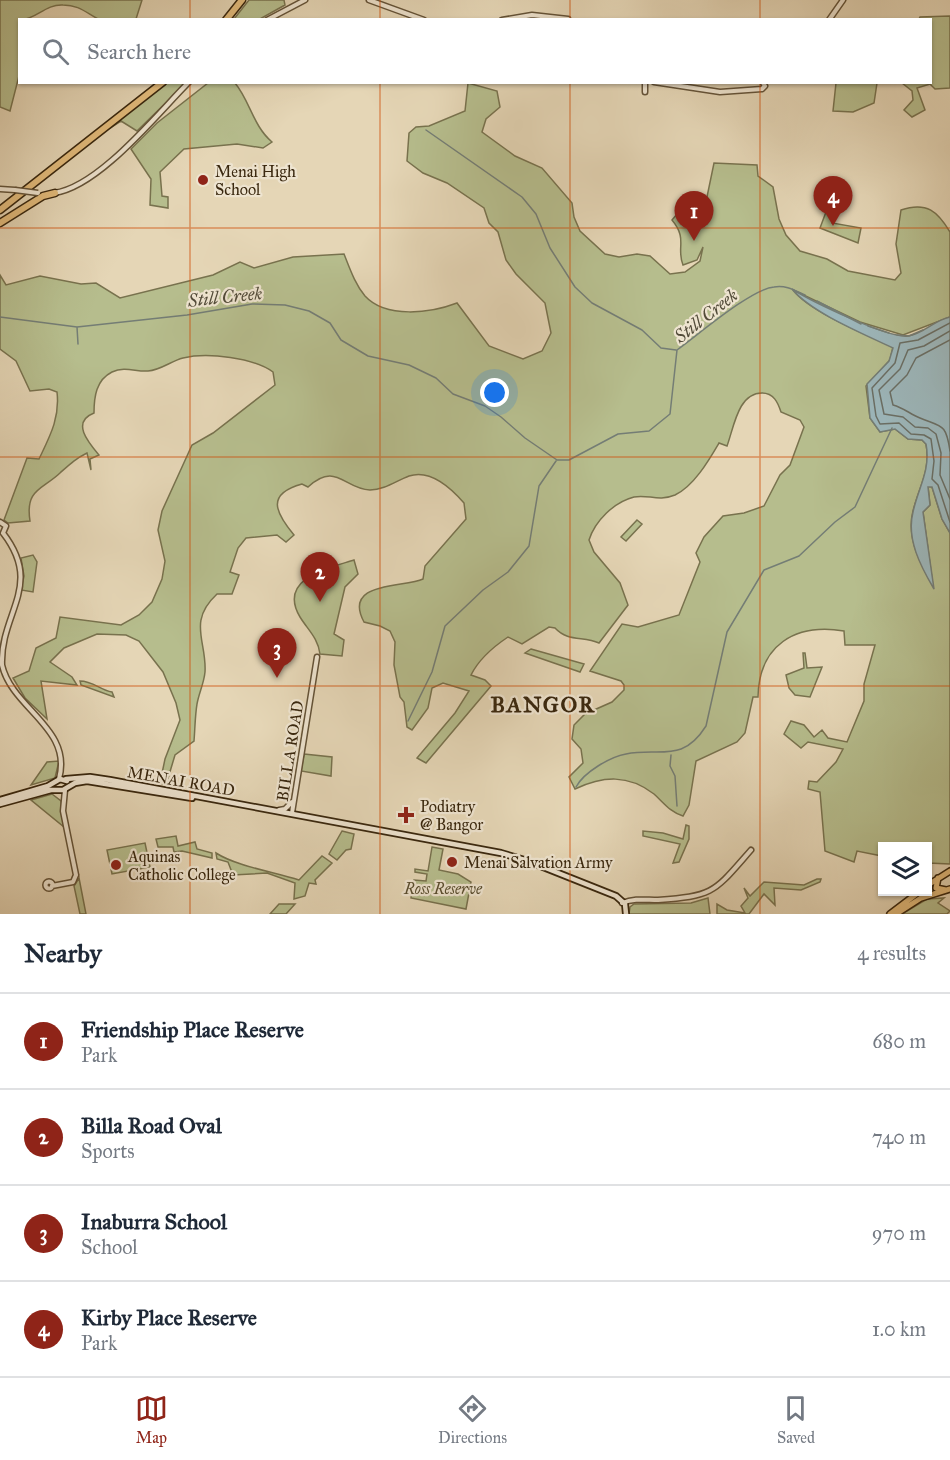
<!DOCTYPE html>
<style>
body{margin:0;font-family:"IM FELL Great Primer",serif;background:#f2f2f3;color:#1f2937}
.controls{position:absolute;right:18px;bottom:18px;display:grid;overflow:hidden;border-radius:0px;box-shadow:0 2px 4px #0004}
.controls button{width:54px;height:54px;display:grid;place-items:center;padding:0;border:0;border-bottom:2px solid #e0e1e3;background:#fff;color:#1f2937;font:30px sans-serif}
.you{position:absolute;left:495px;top:393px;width:21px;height:21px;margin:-15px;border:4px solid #fff;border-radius:50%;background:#1a73e8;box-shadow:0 0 0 9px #1a73e833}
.badge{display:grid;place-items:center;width:39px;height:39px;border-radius:50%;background:#8f2418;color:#fff;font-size:20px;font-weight:700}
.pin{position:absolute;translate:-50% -50px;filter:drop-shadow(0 2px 3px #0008)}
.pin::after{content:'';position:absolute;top:32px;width:21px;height:18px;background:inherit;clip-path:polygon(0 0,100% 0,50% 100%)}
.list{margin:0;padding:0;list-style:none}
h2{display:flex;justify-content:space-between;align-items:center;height:78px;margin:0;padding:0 24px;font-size:26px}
h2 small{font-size:20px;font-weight:400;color:#747a83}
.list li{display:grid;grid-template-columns:39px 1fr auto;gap:18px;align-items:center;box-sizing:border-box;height:96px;padding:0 24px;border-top:2px solid #e0e1e3}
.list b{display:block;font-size:22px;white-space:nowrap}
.list p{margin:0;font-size:20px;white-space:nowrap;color:#747a83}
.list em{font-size:20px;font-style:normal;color:#747a83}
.icon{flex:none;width:33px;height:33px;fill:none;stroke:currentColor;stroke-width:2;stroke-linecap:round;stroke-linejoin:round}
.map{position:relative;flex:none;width:950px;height:914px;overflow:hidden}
.search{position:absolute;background:#fff;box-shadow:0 2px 4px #0004;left:18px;right:18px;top:18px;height:66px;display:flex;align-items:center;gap:15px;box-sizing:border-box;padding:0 21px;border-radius:0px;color:#747a83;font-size:22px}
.sheet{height:462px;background:#fff}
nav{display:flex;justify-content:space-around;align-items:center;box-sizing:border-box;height:84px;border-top:2px solid #e0e1e3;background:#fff;font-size:16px;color:#747a83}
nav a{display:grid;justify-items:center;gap:3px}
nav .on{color:#8f2418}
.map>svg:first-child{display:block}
.green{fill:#b6bd8d;stroke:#78724e;stroke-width:1.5}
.water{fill:#9cb6ba;stroke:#747d75;stroke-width:1.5}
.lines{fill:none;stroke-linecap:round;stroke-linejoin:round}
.shore{stroke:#6a6e64;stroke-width:1.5}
.stream{stroke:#747d75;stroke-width:1.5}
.tertiary-casing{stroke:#645338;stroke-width:7}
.secondary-casing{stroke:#39270e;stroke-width:8}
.primary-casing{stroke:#39270e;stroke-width:8}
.trunk-casing{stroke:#39270e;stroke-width:9}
.tertiary{stroke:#eee4d0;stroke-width:4}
.secondary{stroke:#eee4d0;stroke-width:4.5}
.primary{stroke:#e2bb7b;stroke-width:5}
.trunk{stroke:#e2bb7b;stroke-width:6}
.tertiary-bridge-casing{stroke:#645338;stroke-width:7;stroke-linecap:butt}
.tertiary-bridge{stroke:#eee4d0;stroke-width:4}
.grid{fill:none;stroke:#ce520c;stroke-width:1.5;stroke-opacity:0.55}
.poi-dot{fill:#8f2418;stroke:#eee4d0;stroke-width:2}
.labels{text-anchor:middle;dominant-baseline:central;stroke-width:4.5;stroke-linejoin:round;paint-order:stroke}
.poi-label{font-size:16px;fill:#39270e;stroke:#eee4d0;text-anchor:start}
.street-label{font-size:16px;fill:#39270e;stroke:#eee4d0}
.park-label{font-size:16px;font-style:italic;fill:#584c2e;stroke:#eee4d0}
.water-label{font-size:18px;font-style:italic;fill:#524b39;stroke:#eee4d0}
.district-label{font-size:22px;font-weight:bold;letter-spacing:1.5px;fill:#39270e;stroke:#eee4d0}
</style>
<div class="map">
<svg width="950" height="914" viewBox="0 0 950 914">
<rect width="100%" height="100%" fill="#e5d6b6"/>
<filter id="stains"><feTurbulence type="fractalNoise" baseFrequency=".00333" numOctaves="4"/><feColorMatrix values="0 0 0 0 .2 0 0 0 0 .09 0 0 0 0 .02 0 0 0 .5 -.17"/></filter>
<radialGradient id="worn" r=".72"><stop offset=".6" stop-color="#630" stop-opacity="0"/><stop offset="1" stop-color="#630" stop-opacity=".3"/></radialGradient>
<!-- green -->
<path class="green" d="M0,0H142L136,19C126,20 107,23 98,19C85,12 79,5 63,5C45,4 36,20 20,20L19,76L10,111L0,107Z
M249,0H284L285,5L260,19H234Z
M950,16V88L935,89L930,84L917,88L925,110L912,117L904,110L913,100L912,91L902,83L930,82V20L919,19L920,17Z
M165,83H186L137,131L121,121L110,128Z
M208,83H235C250,101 253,126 272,142L263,148L237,144L184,149L160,172L162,196L168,197V208L150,205L151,179L131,149L157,123Z
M468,83L497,91L500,107L486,119L482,132L515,156L542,168L572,203L574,217L580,231L605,254L619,257L637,254L650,256L670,274L685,272L700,261L703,247L697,260L683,265C676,248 688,239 672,220L677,214L702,221L714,163L757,165L758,176L773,187L779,219L786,235L800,251L827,259L848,271L895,280L901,273L896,244L901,210C927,201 938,212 950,232V317L903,335L860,322L793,290C810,312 867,335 893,347L890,360L866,386L870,418L880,432L895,429L908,439L922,440L926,444C931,470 919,487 913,511C906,538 921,565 933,586L923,512L930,505L928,486L932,487L942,519L950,533V864L928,863V846H882V856L857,851L854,862L825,851L820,792L808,789L809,781L817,782L836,762L843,749L808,742L801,748L784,734L791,721L804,725L814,737L822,730L828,738L847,742L864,701V684L875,645H845L844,631C795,623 759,645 758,697H753L745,733L737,742L696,761L689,805L683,816C670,812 664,803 654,794C628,774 603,776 575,789L569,777L583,763L581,749L572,739L574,725L585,714L612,702L624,690V685L621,681L590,671L622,624L638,627L679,615L700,562L696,553L704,537L723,516L744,513L764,506L780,475L790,465L804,427L800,420L781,412C778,403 774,393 762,393C738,393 734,427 727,446L719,443C709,460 694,486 675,495C658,502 648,494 634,497C614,502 595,521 589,540L594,552L620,583L628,605L599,643C583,636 568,642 555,628L549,627L522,644L508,637C493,647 479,659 471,675L485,680L491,686L426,763L417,758L455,713L469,691L443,683L432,688L428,708L412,730L407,727L404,702L400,697L394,665L395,642L390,631L380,626L364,622C342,581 404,588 423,579L425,566L466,519L464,503C451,488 430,469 409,476C396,481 384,490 370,490C344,489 336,461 308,487L302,484C266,494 275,512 294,535L286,542L277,535L246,538L238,548L230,572L239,575L232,594H217C187,622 207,641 205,672C204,683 199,693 197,704C195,716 195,729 194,741L175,755L166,785L160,783L165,759L180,720L176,703L163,672L139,641L126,635L97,634L64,648L50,662L72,677L77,685L41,681L47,719L25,698L13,678L29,671L36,648L56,638L60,617L121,625L139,615L152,602L162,579L165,561L158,530L162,511L192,445L213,433L275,385L273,372C254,358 208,352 183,358C171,361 161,370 148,371C136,372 125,366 112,372C96,380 94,397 94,413C71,422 88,442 99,455L90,459L91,470L87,453C75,459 70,464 60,473C42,490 25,489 30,521L8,523L4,520L27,458L39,459C50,436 60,418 57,392L49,389L30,391L16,361L0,349V275L6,285L40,276L81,284L96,283L120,298L213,275L240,262L254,268L293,257L344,254C350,269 355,284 365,296C386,319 431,313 457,303L489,346L523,359L542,351L551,333L545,303L516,274L506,260L498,232L489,223L484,208L447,183L423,173L407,161L409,133L416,127L429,126L465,111Z
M836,83H877L874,103L853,112L833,111Z
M834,211L832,223L861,228L858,243L820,228L826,212Z
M637,520L642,524L626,541L621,537Z
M33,555L37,562L33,592L21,590L24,576L21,558Z
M354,560L358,574L345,587L334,634L344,640L342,656L320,654C318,638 308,630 300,617C277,578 329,568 354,560Z
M531,649L584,664L580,672L525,653Z
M803,653H805L807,668L822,667L810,697L795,695L789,688L786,675L804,668Z
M80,681C93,681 100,690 112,692L114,697L81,685Z
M304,754L332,757L331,776L301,771Z
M59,761L55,778L31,785L47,762Z
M52,794L61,801L64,827L31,800Z
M686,825L689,826V839L679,862L673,863L680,844L643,836V831L663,833L683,839Z
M342,831L354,834L351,849L346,850L337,860L329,854Z
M176,836L178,846L195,842L197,849L212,853V858L182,851L174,852L173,847H158L156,839Z
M145,843L150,867L112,874L107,850Z
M432,847L443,849L439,870L458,874L471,882L466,909L411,898L414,880L426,881L427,874L415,872V869L428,871Z
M216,853C236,866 274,872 299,880L322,856L332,863L315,880L316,884L309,883L305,896L294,899L295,883L267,873L233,875L228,862L217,859Z
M79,878L86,914H80L74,886Z
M817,879H821L820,882L801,890L774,888L775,905L764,894L749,914H717V904L727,910L745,913L741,906L748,898L744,888L750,896L764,882L804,885Z
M708,898L710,914H629L630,907L634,904L691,903Z
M944,898L938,903L950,911L947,914H902L927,899Z
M279,904H295L286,914H270Z"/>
<!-- water -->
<path class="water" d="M792,289C811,301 889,339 908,336C924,334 934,320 950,317V533L942,519L932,487H928L930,505L923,512L934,589C921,567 906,539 913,512C918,488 931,470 926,444L922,440L908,439L895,429L880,432L870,418L867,384L889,361L893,348C864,334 812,313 792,289Z"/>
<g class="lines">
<!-- shore -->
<path class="shore" d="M950,323L918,340L900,343L895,363L872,388L876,416L880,424L899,423L911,434L924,435L931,439L934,461L932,479L938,485L950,522
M950,331L924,346L908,350L900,369L879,390L884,414L903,417L915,427L928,428L936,434L941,453L940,475L950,499
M950,340L916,358L907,375L890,392L893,405C904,408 910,414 920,418C942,427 946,423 950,451"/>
<!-- stream -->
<path class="stream" d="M426,130L522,197L536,214L550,248L575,287L592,303L642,330L661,348L676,350
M817,301L861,324
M0,317L77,327L187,315L252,304L285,305L309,311L330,323L341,340L368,356L409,365L436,378L453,394L485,406L501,417L525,438L557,460H569L618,434L649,431L670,414L677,350C698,335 751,289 774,287C786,285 794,290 805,295
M868,326L889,333
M77,327L78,344
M897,335L909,336L923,330
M408,721L432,672L445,626L483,590L508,572L529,546L539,486L556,461
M671,755L670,766L675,776L677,806
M576,787C584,772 610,757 626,754C660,747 682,764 706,726L727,632L764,570L799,556L835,522L855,507L892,428"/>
<!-- tertiary casing -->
<g class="tertiary-casing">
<path id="tertiary" d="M369,0L424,20
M267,20L305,0
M502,20L532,15L568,19
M829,20L843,0
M654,82L720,92L762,89L765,86L763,83
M645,92V82
M0,189L15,190
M54,193C99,187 157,114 189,82
M0,522L6,526L3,533
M3,533C44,586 0,612 2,665C12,709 73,728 59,779
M65,790L63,811L76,875
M279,810L285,809L292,802
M292,813L317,657
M45.5 885a3.5 3.5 0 1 1 7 0a3.5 3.5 0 1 1-7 0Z
M52,886L73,882L76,875
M622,903C635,898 645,900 658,900C715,896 714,892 751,850"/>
</g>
<!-- secondary casing -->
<g class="secondary-casing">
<path id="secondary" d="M66,779L90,777L110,780L501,853L528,861L616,896L625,904L626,914
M0,800L48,786L60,779L67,781
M0,804L51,790H63L75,783L87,781L192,798"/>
</g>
<!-- primary casing -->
<g class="primary-casing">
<path id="primary" d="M938,878L936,888L946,890
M928,885L950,871
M890,914L919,892
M896,914L921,898L950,889"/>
</g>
<!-- trunk casing -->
<g class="trunk-casing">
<path id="trunk" d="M226,20L242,0
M0,210L163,82
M0,223L43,196L55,193"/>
</g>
<!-- tertiary -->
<use href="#tertiary" class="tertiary"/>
<!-- secondary -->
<use href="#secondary" class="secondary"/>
<!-- primary -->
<use href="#primary" class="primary"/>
<!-- trunk -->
<use href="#trunk" class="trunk"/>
<!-- tertiary-bridge casing -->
<g class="tertiary-bridge-casing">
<path id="tertiary-bridge" d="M15,190L38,193"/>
</g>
<!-- tertiary-bridge -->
<use href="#tertiary-bridge" class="tertiary-bridge"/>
</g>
<!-- grid -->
<path class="grid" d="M190,0V20M380,0V20M570,0V20M760,0V20M190,82V914M380,82V914M570,82V914M760,82V914M0,228H950M0,457H950M0,686H950"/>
<!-- markers -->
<g class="poi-dot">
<circle cx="203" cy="180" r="6"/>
<path d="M403 806h6v6h6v6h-6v6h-6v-6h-6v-6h6z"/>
<circle cx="452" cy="862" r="6"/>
<circle cx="116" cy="865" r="6"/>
</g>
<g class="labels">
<!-- poi labels -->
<g class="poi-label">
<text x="215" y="171">Menai High<tspan x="215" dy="18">School</tspan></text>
<text x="420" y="806">Podiatry<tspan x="420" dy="18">@ Bangor</tspan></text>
<text x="128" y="856">Aquinas<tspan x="128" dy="18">Catholic College</tspan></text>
<text x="464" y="862">Menai Salvation Army</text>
</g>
<!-- street labels -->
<g class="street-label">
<text transform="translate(290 751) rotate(-81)">BILLA ROAD</text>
<text transform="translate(181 781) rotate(10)">MENAI ROAD</text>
</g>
<!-- park labels -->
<g class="park-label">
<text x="443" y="888">Ross Reserve</text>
</g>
<!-- water labels -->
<g class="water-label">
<text transform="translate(225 297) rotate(-6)">Still Creek</text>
<text transform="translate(706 316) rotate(-38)">Still Creek</text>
</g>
<!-- district labels -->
<g class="district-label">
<text x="543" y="704">BANGOR</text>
</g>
</g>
<rect width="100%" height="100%" filter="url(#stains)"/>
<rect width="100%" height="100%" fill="url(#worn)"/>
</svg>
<div class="controls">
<button><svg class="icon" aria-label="layers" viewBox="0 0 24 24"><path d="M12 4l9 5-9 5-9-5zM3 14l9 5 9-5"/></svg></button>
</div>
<div class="you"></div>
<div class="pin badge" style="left:694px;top:241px">1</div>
<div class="pin badge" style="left:320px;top:602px">2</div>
<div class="pin badge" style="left:277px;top:678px">3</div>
<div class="pin badge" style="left:833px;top:226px">4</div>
<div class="search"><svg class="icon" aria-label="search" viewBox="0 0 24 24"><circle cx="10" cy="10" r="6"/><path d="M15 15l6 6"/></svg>Search here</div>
</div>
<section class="sheet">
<h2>Nearby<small>4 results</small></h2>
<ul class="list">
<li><span class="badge">1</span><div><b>Friendship Place Reserve</b><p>Park</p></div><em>680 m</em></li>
<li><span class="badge">2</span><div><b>Billa Road Oval</b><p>Sports</p></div><em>740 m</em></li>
<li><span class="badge">3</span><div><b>Inaburra School</b><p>School</p></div><em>970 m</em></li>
<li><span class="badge">4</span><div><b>Kirby Place Reserve</b><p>Park</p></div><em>1.0 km</em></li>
</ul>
</section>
<nav>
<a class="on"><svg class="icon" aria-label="map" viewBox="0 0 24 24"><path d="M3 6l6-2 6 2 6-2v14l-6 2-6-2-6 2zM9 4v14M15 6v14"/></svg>Map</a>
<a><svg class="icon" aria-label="directions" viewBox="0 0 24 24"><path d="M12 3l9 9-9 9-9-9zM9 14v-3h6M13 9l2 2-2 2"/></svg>Directions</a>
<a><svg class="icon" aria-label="saved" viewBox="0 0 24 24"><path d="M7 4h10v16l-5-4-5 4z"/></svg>Saved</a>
</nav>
